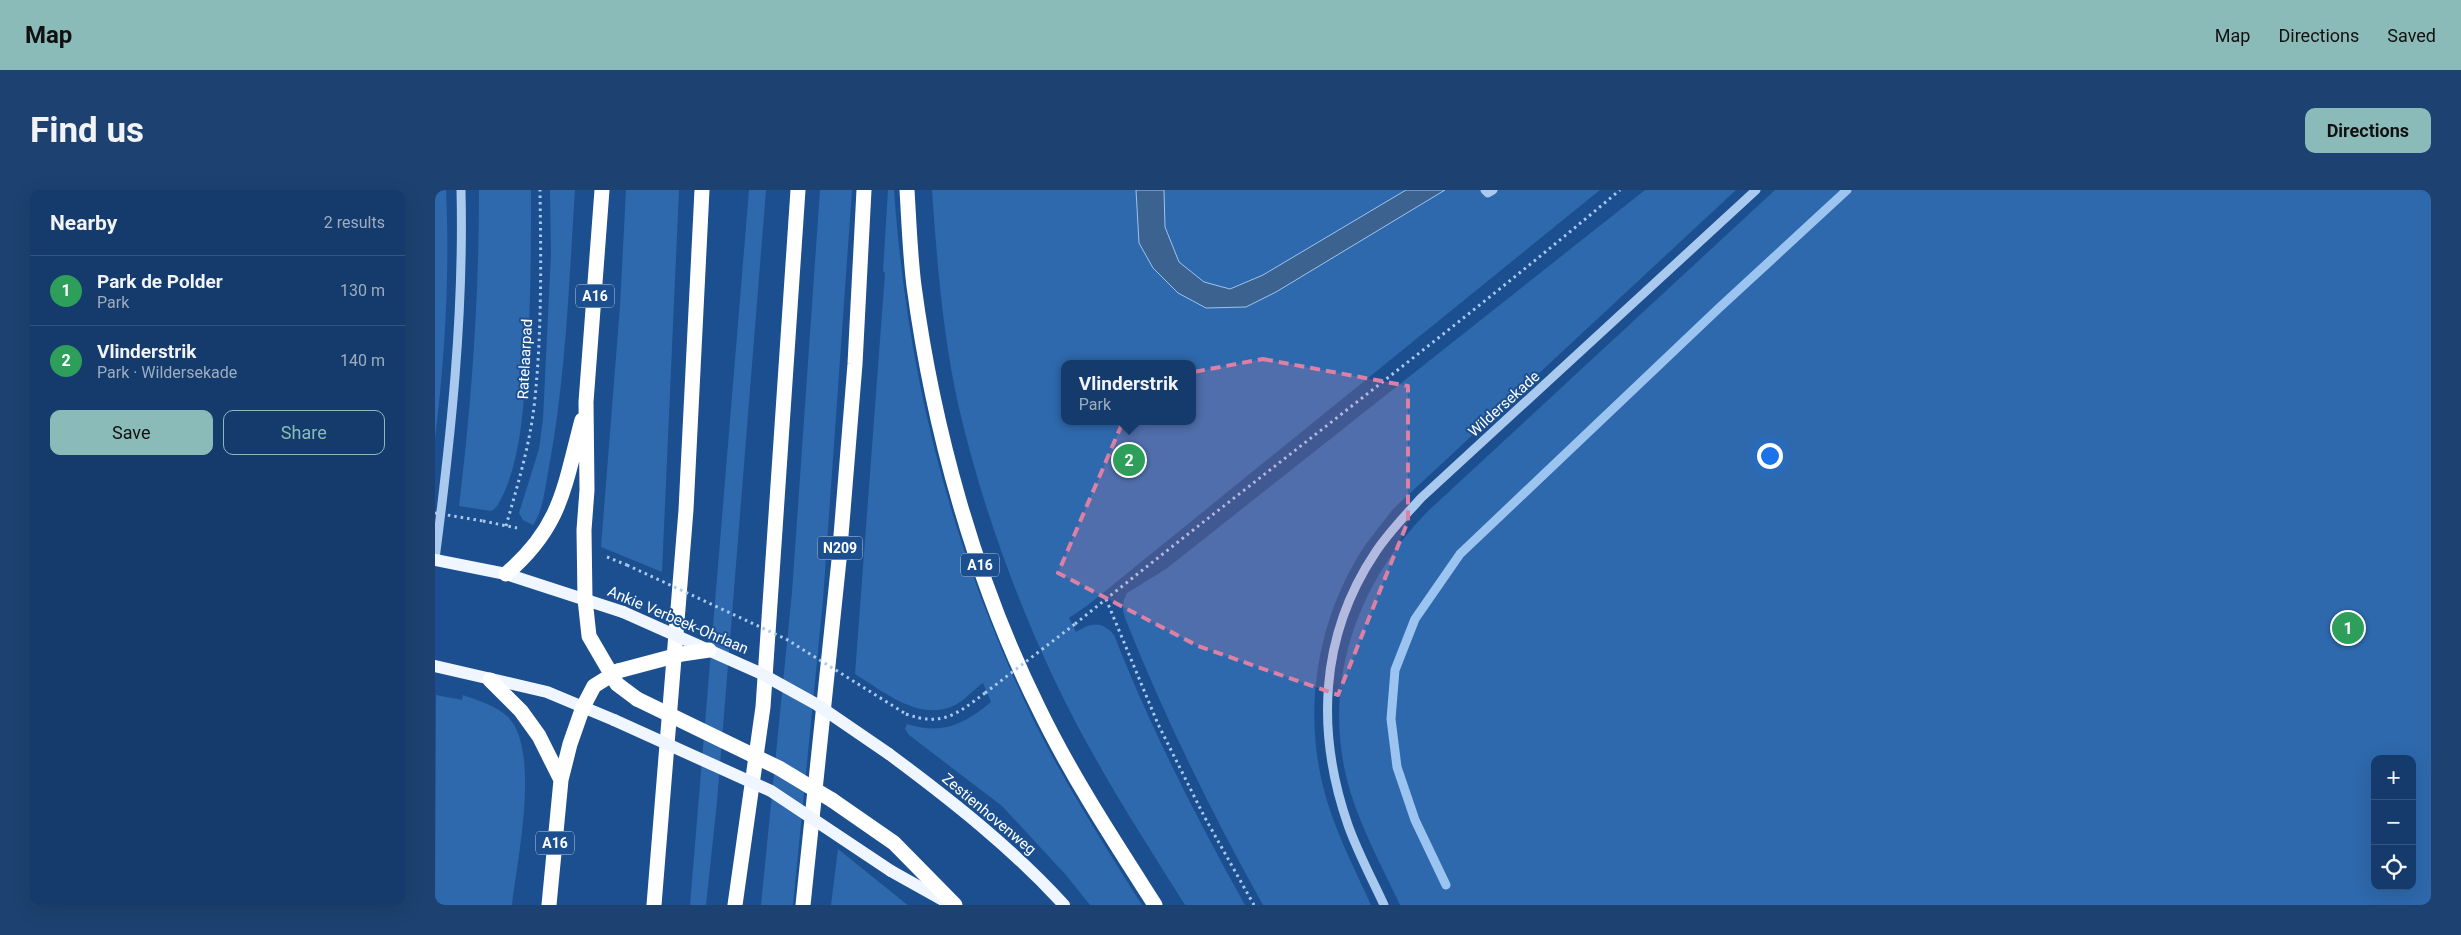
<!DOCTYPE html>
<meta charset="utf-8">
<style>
body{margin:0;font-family:Roboto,sans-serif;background:#1d4271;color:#f1f3f6}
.controls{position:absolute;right:15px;bottom:15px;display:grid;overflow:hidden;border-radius:10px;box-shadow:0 5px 20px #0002}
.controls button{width:45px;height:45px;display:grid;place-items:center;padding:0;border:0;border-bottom:1px solid #33557e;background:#143b6b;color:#f1f3f6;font:25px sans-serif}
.you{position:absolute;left:1334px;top:265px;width:18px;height:18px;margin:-12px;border:4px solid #fff;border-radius:50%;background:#1a73e8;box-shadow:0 0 0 8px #1a73e833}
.badge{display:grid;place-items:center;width:32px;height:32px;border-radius:50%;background:#8bbbb9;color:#fff;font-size:16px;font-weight:700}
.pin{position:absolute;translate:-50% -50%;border:2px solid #fff;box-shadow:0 1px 5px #0006}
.popup{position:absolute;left:626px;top:170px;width:135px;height:65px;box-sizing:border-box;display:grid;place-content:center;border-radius:10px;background:#143b6b;filter:drop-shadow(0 1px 4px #0005);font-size:16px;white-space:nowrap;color:#9dadc1}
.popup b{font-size:19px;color:#f1f3f6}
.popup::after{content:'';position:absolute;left:50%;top:100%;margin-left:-10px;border:10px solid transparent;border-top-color:#143b6b}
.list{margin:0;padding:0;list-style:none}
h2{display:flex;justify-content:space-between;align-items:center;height:65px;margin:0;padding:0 20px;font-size:21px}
h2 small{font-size:16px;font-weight:400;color:#9dadc1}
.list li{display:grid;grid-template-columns:32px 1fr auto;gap:15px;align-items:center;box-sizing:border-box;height:70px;padding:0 20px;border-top:1px solid #33557e}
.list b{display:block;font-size:19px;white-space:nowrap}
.list p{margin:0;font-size:16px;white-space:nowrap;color:#9dadc1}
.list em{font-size:16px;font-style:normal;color:#9dadc1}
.actions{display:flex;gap:10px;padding:15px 20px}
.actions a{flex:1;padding:11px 0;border:1px solid #8bbbb9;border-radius:10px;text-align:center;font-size:18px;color:#8bbbb9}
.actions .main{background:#8bbbb9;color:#111}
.icon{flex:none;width:28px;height:28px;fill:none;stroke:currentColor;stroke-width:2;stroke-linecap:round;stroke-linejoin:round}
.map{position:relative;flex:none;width:1996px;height:715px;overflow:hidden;border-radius:10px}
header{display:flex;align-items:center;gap:30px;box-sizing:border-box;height:70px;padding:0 25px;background:#8bbbb9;color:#111}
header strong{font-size:24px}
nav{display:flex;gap:28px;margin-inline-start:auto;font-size:18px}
.intro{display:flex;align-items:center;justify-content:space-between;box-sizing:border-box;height:120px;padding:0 30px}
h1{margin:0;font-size:35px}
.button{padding:12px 22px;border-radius:10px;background:#8bbbb9;color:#111;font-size:18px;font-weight:700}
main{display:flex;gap:30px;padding:0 30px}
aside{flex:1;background:#143b6b;border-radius:10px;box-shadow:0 5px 20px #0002}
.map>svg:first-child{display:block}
.green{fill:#2e69ad;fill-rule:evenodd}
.water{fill:#3c6290;stroke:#9cc4f0}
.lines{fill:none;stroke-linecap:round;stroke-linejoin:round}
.stream{stroke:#9cc4f0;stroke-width:9}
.path{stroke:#a9c9ee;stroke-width:3;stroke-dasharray:2.5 4;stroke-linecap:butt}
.minor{stroke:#a9c9ee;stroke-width:9}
.major{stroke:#f0f6ff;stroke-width:12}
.highway{stroke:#fff;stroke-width:15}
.path-bridge{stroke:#a9c9ee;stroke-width:3;stroke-dasharray:2.5 4;stroke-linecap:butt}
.major-bridge{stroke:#f0f6ff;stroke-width:12}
.highway-bridge{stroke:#fff;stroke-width:15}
.marked{fill:#dd80a5;fill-opacity:0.2;stroke:#dd80a5;stroke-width:4;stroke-dasharray:10 6;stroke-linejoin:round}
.labels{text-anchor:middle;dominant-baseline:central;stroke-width:4;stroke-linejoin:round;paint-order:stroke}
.shield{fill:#1b4f8f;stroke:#bbcadd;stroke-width:1}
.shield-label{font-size:14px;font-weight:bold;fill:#fff}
.street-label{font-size:15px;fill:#fff;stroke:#1b4f8f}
</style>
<header>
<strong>Map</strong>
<nav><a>Map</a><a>Directions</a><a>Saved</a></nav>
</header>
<div class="intro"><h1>Find us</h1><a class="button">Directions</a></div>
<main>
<aside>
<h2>Nearby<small>2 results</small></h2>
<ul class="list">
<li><span class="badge" style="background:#2e9e5b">1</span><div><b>Park de Polder</b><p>Park</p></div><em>130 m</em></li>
<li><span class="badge" style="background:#2e9e5b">2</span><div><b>Vlinderstrik</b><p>Park · Wildersekade</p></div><em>140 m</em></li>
</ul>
<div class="actions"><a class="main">Save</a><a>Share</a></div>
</aside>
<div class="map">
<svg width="1996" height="715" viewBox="0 0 1996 715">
<rect width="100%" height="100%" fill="#1b4f8f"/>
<!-- green -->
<path class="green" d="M0,0H11C15,82 10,167 0,249Z
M44,0H96C96,65 96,130 90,195C87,233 84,268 69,303C65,310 63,318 56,321L24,316C37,210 44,106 44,0Z
M115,0H140C134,92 131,186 114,277C110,296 109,319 98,335L88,330L84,323L104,259L108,229L116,63Z
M191,0H244L227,382L166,357L185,116Z
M314,0H331L282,612L271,715H255Z
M385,0H417L388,410L358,715H326L357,402Z
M453,0H459C472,181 512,343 588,508C621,580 665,648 707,715H655L630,684L567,616L474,545L470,539L472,534C507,545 528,535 556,512L548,493C538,500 530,510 520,515C485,533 448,501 420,484L450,83L448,81Z
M497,0H1165L653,415L634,428L641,442C655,433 667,430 679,445C717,541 760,625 810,715H750C704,642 657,569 620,491C579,404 546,312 524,218C508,147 502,73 497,0ZM630,174H758V231H630Z
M1210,0H1301L958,319C946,335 932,351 922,368C879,441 867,532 893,614C904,649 921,682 936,715H828C776,622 730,528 690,428C687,419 687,412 692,403L731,379Z
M1340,0H1996V715H965C948,679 928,642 916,604C884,501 919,397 992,322ZM1940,569H1977V696H1940Z
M1,505L27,510L28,505C42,510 62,516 73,527C106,561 82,670 77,715H0Z
M403,659L470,713L473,715H396Z"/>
<!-- water -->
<path class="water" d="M701,0H729L730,37L744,72L769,92L795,99L828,85L971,0H1010L841,102L811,117L771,118L743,103L718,78L704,53Z"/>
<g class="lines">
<!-- stream -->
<path class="stream" d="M1011,695L980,630L962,577L956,529L960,480L980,429L1025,364L1284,118L1412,0"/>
<!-- path -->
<path class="path" d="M48,331L82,338
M71,336C82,297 94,258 99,217C107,146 106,72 105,0
M172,367L192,375
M671,409L723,534L769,626L819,715
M640,434C821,288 1007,150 1185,0
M471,524C507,537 522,524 550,503"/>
<!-- minor -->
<path class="minor" d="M1050,0L1053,3L1058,0
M0,369C16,246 29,124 26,0
M949,715C937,689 923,663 913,635C881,543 884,447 940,363C953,343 970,326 986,308L1321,0"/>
<!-- major -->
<path class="major" d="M0,370L71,384L188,422
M0,476L112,502L179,530
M454,564C516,610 577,658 629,715
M456,681L515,714"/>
<!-- highway -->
<path class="highway" d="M167,0L151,212L152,300L149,340L150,409L154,446L182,494L202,509
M472,0C474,32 475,64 479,96C498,238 540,391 604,519C637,587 679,651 720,715
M71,384C127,336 129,297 147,230
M55,490L86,521L104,546L126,590
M397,610L459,653L520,715
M114,715L126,590L135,554L148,517L159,496L183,481
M219,715L251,320L267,0
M300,715L328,517L363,0
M368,715L404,370L420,174L429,0"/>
<!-- path-bridge -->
<path class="path-bridge" d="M0,323L48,331
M192,375L351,449L471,524
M550,503L640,434"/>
<!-- major-bridge -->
<path class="major-bridge" d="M188,422L325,483L381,514L454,564
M179,530L336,601L456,681"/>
<!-- highway-bridge -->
<path class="highway-bridge" d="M183,481L247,464L274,460
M202,509L344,578L397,610"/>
</g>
<!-- marked area -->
<path class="marked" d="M828,169L973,196V331L903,505L763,456L623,383L705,192Z"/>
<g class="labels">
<!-- shield labels -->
<g class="shield">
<rect x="141" y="94.5" width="38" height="23" rx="4"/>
<rect x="382.5" y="346.5" width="45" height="23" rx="4"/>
<rect x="526" y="363.5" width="38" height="23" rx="4"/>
<rect x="101" y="641.5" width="38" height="23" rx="4"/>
</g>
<g class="shield-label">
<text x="160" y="106">A16</text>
<text x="405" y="358">N209</text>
<text x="545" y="375">A16</text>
<text x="120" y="653">A16</text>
</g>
<!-- street labels -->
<g class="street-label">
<text transform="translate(90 169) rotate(-87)">Ratelaarpad</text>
<text transform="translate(1069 214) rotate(-42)">Wildersekade</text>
<text transform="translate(243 430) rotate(23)">Ankie Verbeek-Ohrlaan</text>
<text transform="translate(554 624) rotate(40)">Zestienhovenweg</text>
</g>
</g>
</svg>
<div class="controls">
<button>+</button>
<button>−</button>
<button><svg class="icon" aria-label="locate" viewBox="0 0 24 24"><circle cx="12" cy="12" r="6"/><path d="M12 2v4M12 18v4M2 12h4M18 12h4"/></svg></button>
</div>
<div class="you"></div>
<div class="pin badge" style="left:1913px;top:438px;background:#2e9e5b">1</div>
<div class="pin badge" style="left:694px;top:270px;background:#2e9e5b">2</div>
<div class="popup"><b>Vlinderstrik</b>Park</div>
</div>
</main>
